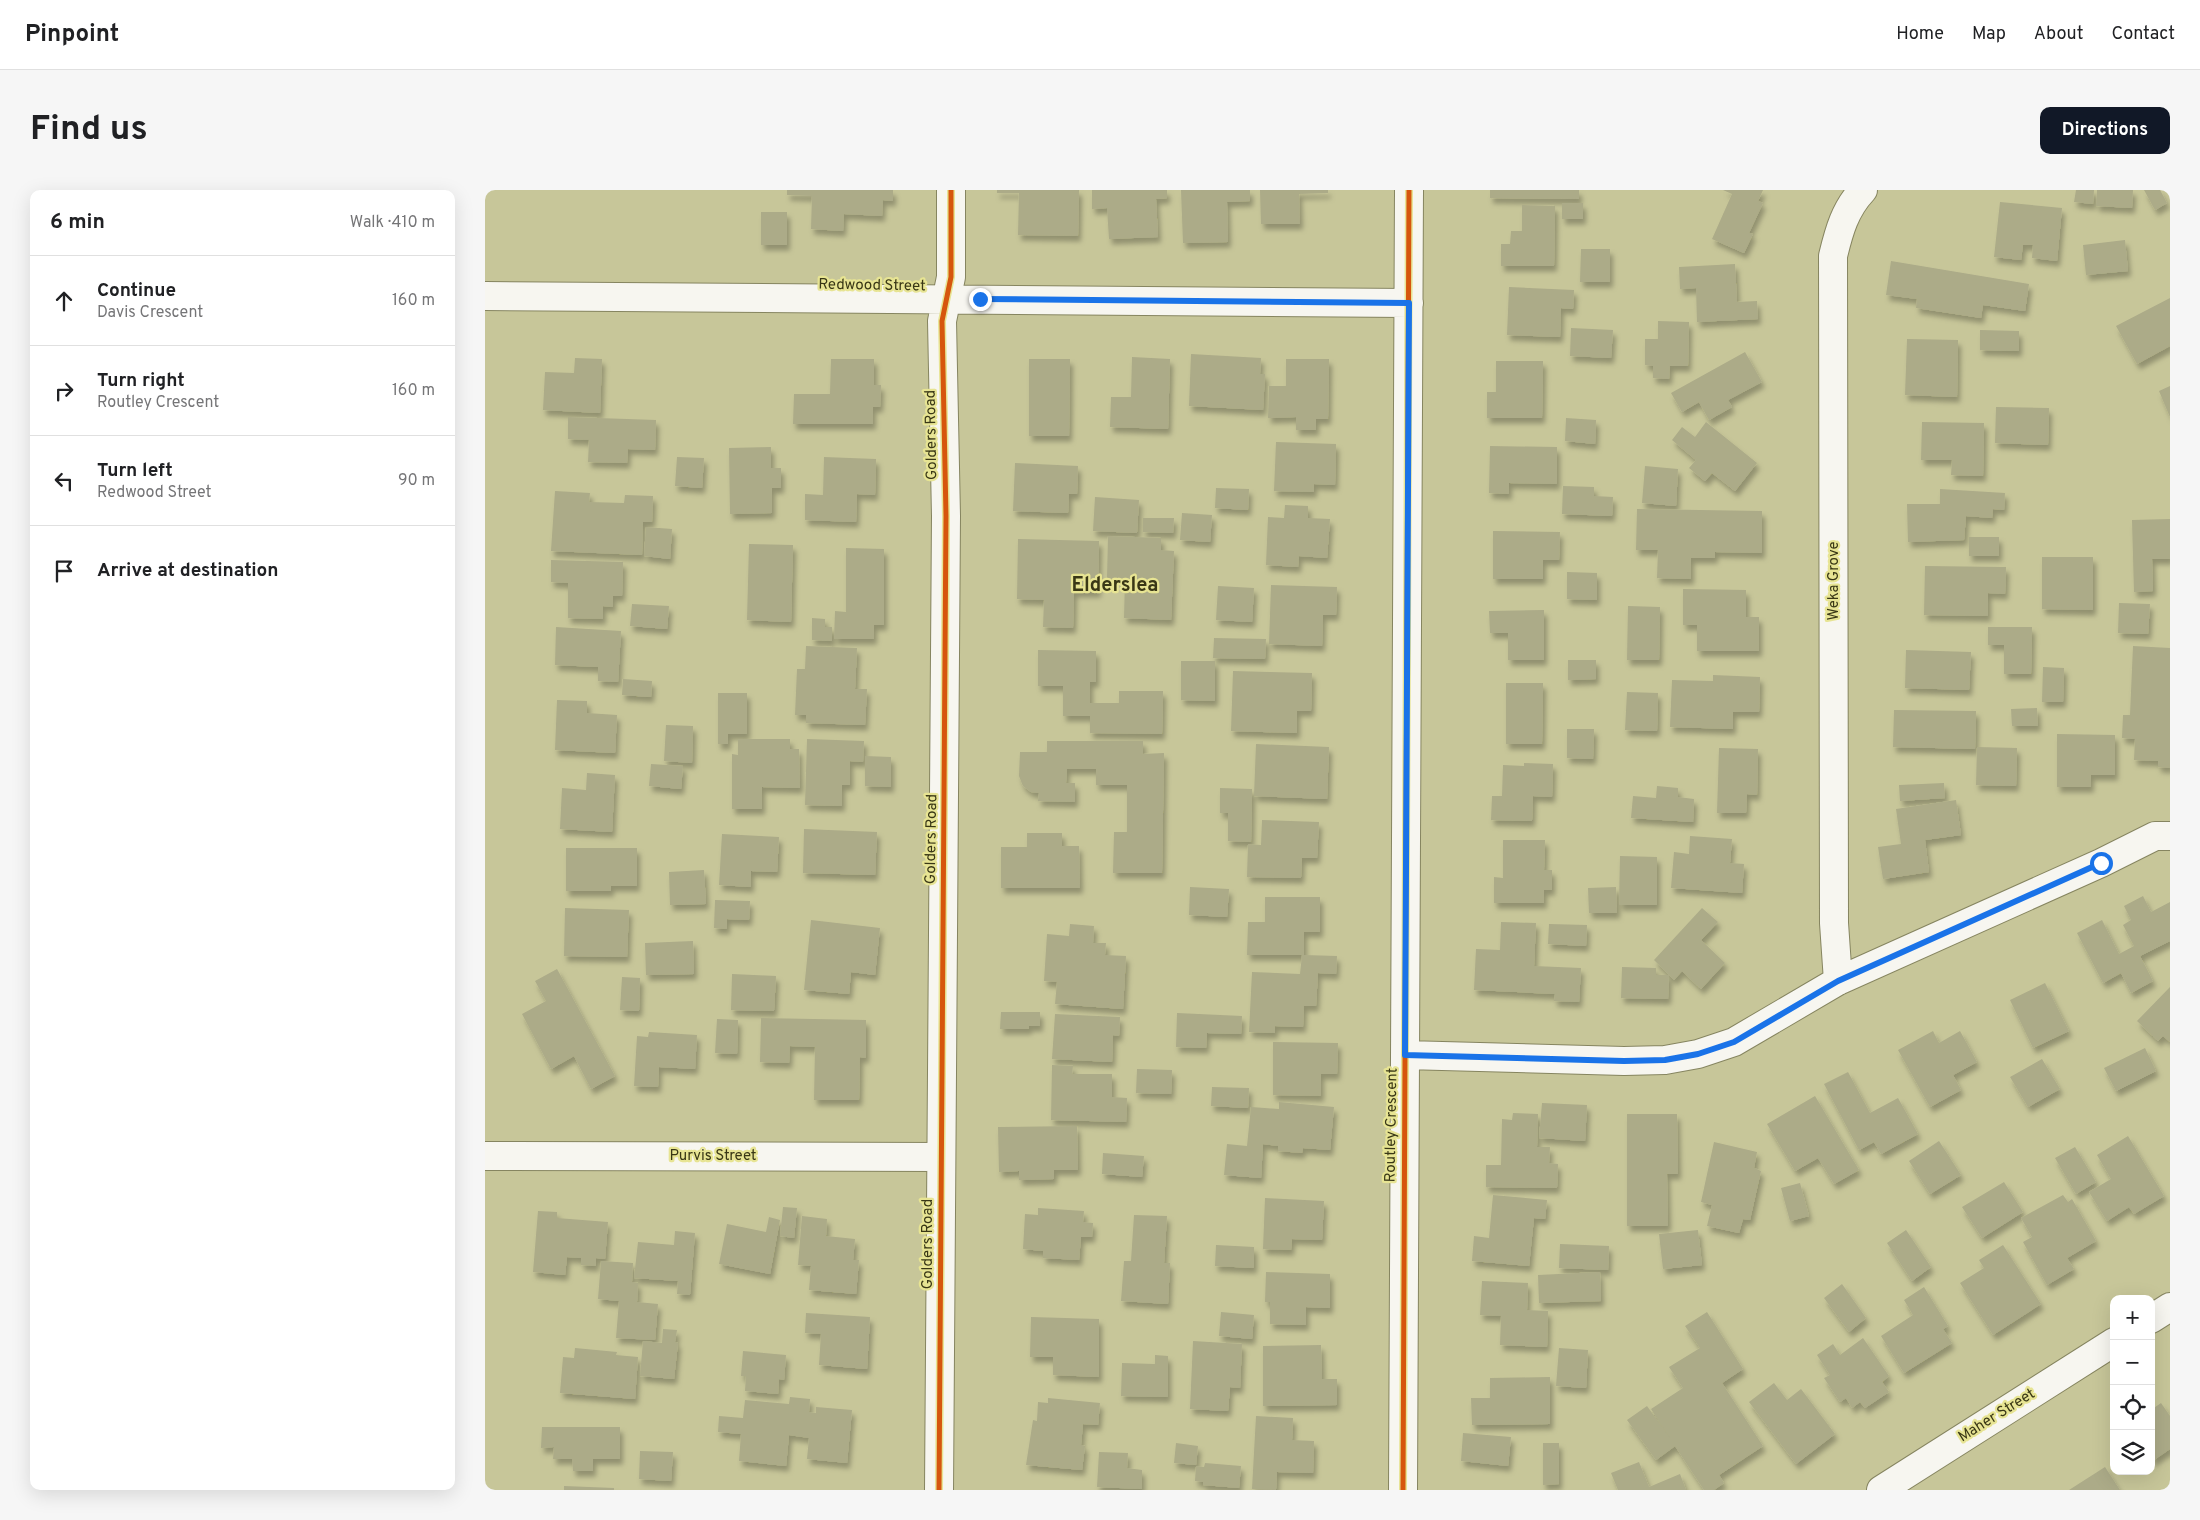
<!DOCTYPE html>
<meta charset="utf-8">
<style>
body{margin:0;font-family:Overpass,sans-serif;background:#f6f6f6;color:#202124}
.controls{position:absolute;right:15px;bottom:15px;display:grid;overflow:hidden;border-radius:10px;box-shadow:0 5px 20px #0002}
.controls button{width:45px;height:45px;display:grid;place-items:center;padding:0;border:0;border-bottom:1px solid #e0e0e0;background:#fff;color:#202124;font:25px sans-serif}
.stop{position:absolute;width:15px;height:15px;margin:-11px;border:4px solid #1a73e8;border-radius:50%;background:#fff}
.stop.end{background:#1a73e8;border-color:#fff;box-shadow:0 1px 5px #0008}
.list{margin:0;padding:0;list-style:none}
h2{display:flex;justify-content:space-between;align-items:center;height:65px;margin:0;padding:0 20px;font-size:21px}
h2 small{font-size:16px;font-weight:400;color:#757577}
.list li{display:grid;grid-template-columns:32px 1fr auto;gap:15px;align-items:center;box-sizing:border-box;height:90px;padding:0 20px;border-top:1px solid #e0e0e0}
.list b{display:block;font-size:19px;white-space:nowrap}
.list p{margin:0;font-size:16px;white-space:nowrap;color:#757577}
.list em{font-size:16px;font-style:normal;color:#757577}
.icon{flex:none;width:28px;height:28px;fill:none;stroke:currentColor;stroke-width:2;stroke-linecap:round;stroke-linejoin:round}
.map{position:relative;flex:none;width:1685px;height:1300px;overflow:hidden;border-radius:10px}
header{display:flex;align-items:center;gap:30px;box-sizing:border-box;height:70px;padding:0 25px;background:#fff;border-bottom:1px solid #e0e0e0}
header strong{font-size:24px}
nav{display:flex;gap:28px;margin-inline-start:auto;font-size:18px}
.intro{display:flex;align-items:center;justify-content:space-between;box-sizing:border-box;height:120px;padding:0 30px}
h1{margin:0;font-size:35px}
.button{padding:12px 22px;border-radius:10px;background:#111827;color:#fff;font-size:18px;font-weight:700}
main{display:flex;gap:30px;padding:0 30px}
aside{flex:1;background:#fff;border-radius:10px;box-shadow:0 5px 20px #0002}
.map>svg:first-child{display:block}
.building{fill:#acab88;filter:url(#shadow)}
.lines{fill:none;stroke-linecap:round;stroke-linejoin:round}
.minor-casing{stroke:#868560;stroke-width:30}
.minor{stroke:#f7f6f0;stroke-width:28}
.cycleway-casing{stroke:#e7e493;stroke-width:8}
.cycleway{stroke:#d6560d;stroke-width:5}
.route{stroke:#1a73e8;stroke-width:6}
.labels{text-anchor:middle;dominant-baseline:central;stroke-width:4.5;stroke-linejoin:round;paint-order:stroke}
.street-label{font-size:15px;fill:#393716;stroke:#e7e493}
.district-label{font-size:20px;font-weight:bold;fill:#393716;stroke:#e7e493}
</style>
<header>
<strong>Pinpoint</strong>
<nav><a>Home</a><a>Map</a><a>About</a><a>Contact</a></nav>
</header>
<div class="intro"><h1>Find us</h1><a class="button">Directions</a></div>
<main>
<aside>
<h2>6 min<small>Walk · 410 m</small></h2>
<ul class="list">
<li><svg class="icon" aria-label="ahead" viewBox="0 0 24 24"><path d="M12 20V5M6 11l6-6 6 6"/></svg><div><b>Continue</b><p>Davis Crescent</p></div><em>160 m</em></li>
<li><svg class="icon" aria-label="right" viewBox="0 0 24 24"><path d="M7 20v-9h11M14 6l5 5-5 5"/></svg><div><b>Turn right</b><p>Routley Crescent</p></div><em>160 m</em></li>
<li><svg class="icon" aria-label="left" viewBox="0 0 24 24"><path d="M17 20v-9H6M10 6l-5 5 5 5"/></svg><div><b>Turn left</b><p>Redwood Street</p></div><em>90 m</em></li>
<li><svg class="icon" aria-label="arrive" viewBox="0 0 24 24"><path d="M6 21V4h12l-3 4 3 4H6"/></svg><div><b>Arrive at destination</b></div></li>
</ul>
</aside>
<div class="map">
<svg width="1685" height="1300" viewBox="0 0 1685 1300">
<defs>
<filter id="shadow"><feDropShadow dx="3" dy="5.5" stdDeviation="2.5" flood-color="#0004"/></filter>
</defs>
<rect width="100%" height="100%" fill="#c7c699"/>
<!-- building -->
<path class="building" d="M302,0H408V11L398,10L397,26L359,24L358,41L326,39L327,6L302,5Z
M512,0H594L593,46L533,45L534,3H512Z
M607,0H682V8L671,9L673,47L624,49L622,18L607,19Z
M696,0H765V11L742,12L743,52L698,53Z
M775,0H843V3L814,4L815,34H776Z
M1005,0H1094V9L1005,8Z
M1238,0H1278L1273,11L1278,13L1264,43L1268,44L1259,63L1227,49L1247,4Z
M1591,0H1609L1608,14L1589,12Z
M1612,0H1648L1647,18L1611,16Z
M1659,0H1675L1682,13L1670,20Z
M1515,12L1577,18L1572,71L1547,68L1548,55H1538L1536,70L1509,67Z
M1077,13H1098V29H1077Z
M1037,15L1070,16L1069,76H1016V54H1025L1026,41H1037Z
M276,22H302V55H276Z
M1640,50L1643,81L1601,85L1598,55Z
M1096,59H1125V92H1095Z
M1406,71L1544,94L1540,121L1498,115L1496,128L1431,118L1432,109L1401,105Z
M1250,74L1252,112L1272,111L1273,129L1212,132L1211,98L1195,99L1194,77Z
M1024,97L1089,100L1088,119L1076,118L1075,147L1022,145Z
M1685,108V156L1652,174L1631,136Z
M1173,131L1204,132L1203,176H1185L1184,189L1168,188V176L1160,175V149H1173Z
M1086,138L1128,140L1126,168L1085,166Z
M1495,140L1534,141V161L1495,160Z
M1422,149L1473,150L1472,207L1420,205Z
M1260,162L1277,192L1243,210L1247,217L1224,230L1214,212L1197,222L1186,203Z
M706,164L776,168L775,184H780L778,220L704,216Z
M647,167L685,169L683,239L625,237L626,207H646Z
M90,168L117,169L115,223L58,220L60,182L89,183Z
M346,169H389V195H396L395,217H388V234H308L309,204H345Z
M544,169H585L584,246H544Z
M801,169H844L843,229H831V240H811V227L783,228L784,196H801Z
M1011,171H1058L1057,228H1002V202H1011Z
M1685,196V227L1674,201Z
M1511,217L1564,218L1563,255L1510,253Z
M83,227L171,230L170,260L143,259L142,273L103,272L104,250L83,249Z
M1081,228L1111,230L1110,254L1080,251Z
M1221,232L1272,273L1250,301L1227,283L1220,291L1204,278L1211,270L1187,250L1197,237L1210,247Z
M1437,232L1499,233L1498,286L1466,285L1467,270H1436Z
M791,252L851,254L850,295L829,294V302L789,301Z
M1005,256L1072,257V294L1024,293V304L1004,303Z
M286,257V278H296V298H287V323L245,324L244,258Z
M192,267L219,268L217,298L190,296Z
M339,267L391,269L390,305L372,304L371,332L320,330V304L338,305Z
M530,273L593,276L592,304H584L583,323L528,321Z
M1160,276L1193,279L1191,316L1157,313Z
M1078,296L1109,297V306L1128,307L1127,326L1077,324Z
M731,298L764,299L763,320L730,318Z
M1455,299L1520,303L1519,320L1508,319L1507,328L1481,326L1479,350L1423,352L1422,314H1455Z
M70,301L105,303L104,312L139,313L140,305L168,306L167,332H158L157,365L66,361Z
M610,307L654,310L652,343L608,341Z
M800,315L823,316V328L845,329L842,368L814,366L813,377L781,375L783,327L799,328Z
M1152,319L1277,321V363L1230,362V368H1206V389L1172,388L1173,360H1151Z
M697,323L727,325L725,352L695,350Z
M658,328H689L688,343L658,342Z
M1685,329V369H1667L1668,401L1649,402L1647,330Z
M161,337L187,339L185,369L159,366Z
M1008,341L1075,342L1074,370H1058V389H1008Z
M623,346L676,348V360L689,361L686,430L639,428L640,389L622,388Z
M1484,347H1514V366H1484Z
M533,349L614,351L613,402H589L588,438L558,437L559,410L532,409Z
M264,354L308,355L306,432L262,430Z
M361,358L399,359V435H389V449H349L350,421L361,422Z
M1557,367H1608V420L1557,419Z
M66,370L138,372L137,406H128V417L118,416V429L83,428V393L66,392Z
M1440,376L1521,377L1520,404L1503,403V426L1439,425Z
M1082,382L1112,383V410L1082,409Z
M786,395L852,397L851,425H838L837,456L784,454Z
M733,396L769,398L767,432L731,430Z
M1198,399L1261,400V427H1274V461H1212V435H1198Z
M1634,413L1665,414L1663,444L1633,443Z
M147,414L184,416L182,439L145,436Z
M1143,416L1175,417L1174,470H1142Z
M1059,420V470H1023V443H1005L1004,421Z
M327,428L340,429V437H347V451L327,450Z
M71,437L136,441L133,492L113,491V477L70,475Z
M1503,437H1547L1546,484H1519V455H1503Z
M729,448L781,449L780,469L728,468Z
M321,456L372,458L370,499H382L380,535L321,533V525H310L312,479H320Z
M1648,456L1685,458V578L1673,577V571L1649,570L1650,549L1637,548L1638,525H1645Z
M553,460L611,461V492H605V513H634V501H678L677,544L605,543V526H578V496H553Z
M1421,460L1486,462L1484,500L1420,498Z
M1083,470H1111V489L1083,490Z
M696,471H730V511L696,510Z
M1558,477L1579,478L1578,512H1557Z
M748,481L827,483L826,521H812V543L746,541Z
M1228,485L1275,487L1274,522H1248V539L1185,537L1187,490L1228,491Z
M138,489L167,491L166,507L137,505Z
M1021,493H1058L1057,554H1021Z
M1142,502L1173,503L1172,541L1140,540Z
M233,503H262V544H243V554H233Z
M72,510L102,511V523L132,525L130,563L70,560Z
M1552,518L1553,536H1527L1526,519Z
M1409,520L1491,521L1490,559L1408,557Z
M181,535L208,536L207,573L179,571Z
M1082,539H1109L1108,569L1082,568Z
M1572,544L1630,545V585H1606V597H1572Z
M253,549H305V559H314L315,598L277,597V619H247V564L253,565Z
M322,549L379,551L378,572L365,571V595H357V616L320,615Z
M562,551H658V564L679,563L677,683H628L629,642H642V595H611V579H582L581,593H590V612L553,611L554,603L546,602L538,596L534,586L535,562H562Z
M771,554L844,557L842,609L769,606Z
M1492,557L1532,558L1531,596L1491,595Z
M1234,558L1273,559L1272,605L1262,604L1261,623H1232Z
M380,566L406,567V597L380,596Z
M1039,573L1068,574L1067,607L1048,606L1047,631L1006,630L1007,606H1017L1018,575L1039,576Z
M166,574L198,576L196,599L164,596Z
M102,583L130,585L127,642L75,639L77,598L101,600Z
M1459,593L1460,608L1415,611L1414,595Z
M1172,596L1193,598V607L1209,609L1208,632L1146,628L1148,606L1171,608Z
M735,598L767,599L766,652L743,651V623H735Z
M1471,610L1476,645L1440,650L1444,682L1398,689L1393,657L1416,654L1411,619Z
M777,630L834,632L832,668H817L816,688L762,687L763,654L776,655Z
M319,639L392,642L390,685L318,683Z
M542,643H577V656H594L595,698H516V657H542Z
M237,644L294,647L292,682L266,681V697L234,695Z
M1205,646L1247,649L1245,673L1259,674L1257,703L1186,698L1189,662L1204,664Z
M1018,650H1060L1059,680H1067V700H1059V713H1009V687L1018,688Z
M81,658H152V696H126V701H81Z
M1135,666L1172,667V715H1134Z
M219,680L221,714L185,715L184,682Z
M705,697L744,699L742,727L704,725Z
M1131,697L1132,723H1104L1103,698Z
M1658,706L1666,722L1685,712V751L1655,766L1668,791L1646,803L1636,783L1618,793L1592,743L1617,730L1634,764L1649,756L1638,735L1646,730L1639,716Z
M780,707H835V742H819V765L852,766L851,784L833,783L831,816H819L818,837L790,836V843L764,842L767,782L815,784L817,765H762L763,732H780Z
M230,710L265,711L264,730L242,729V739L229,738Z
M80,718L144,720L142,767L79,766Z
M1217,718L1233,732L1216,750L1240,773L1216,799L1197,781L1189,790L1169,770Z
M326,730L395,738L390,785L366,782L364,804L319,800Z
M1016,732L1051,733L1049,776L1096,778L1094,812L1069,811L1070,804L989,800L991,759L1015,760Z
M585,734L609,736L608,753H621L620,765L641,766L638,819L570,814L572,792L559,791L562,744L584,746Z
M1064,734L1102,735L1101,756L1063,754Z
M208,751L209,784L161,785L160,753Z
M1137,777L1171,778V785H1184L1183,809L1136,808Z
M72,779L130,886L106,899L89,866L66,879L37,824L61,811L50,791Z
M247,784L291,786L289,821L246,820Z
M137,787L155,788L154,821L135,820Z
M1560,793L1584,841L1548,858L1525,810Z
M1685,797V852L1678,846L1673,851L1652,831Z
M516,822H555V836H544V839H515Z
M692,823L757,826L756,844L722,843L721,858L691,857Z
M570,824L635,827L634,846L628,845L627,872L567,869Z
M276,828L381,830V868L375,867L374,910H329L330,857L305,856L304,873L275,872Z
M232,829L253,830L252,864L230,863Z
M1448,841L1454,853L1475,841L1492,872L1468,885L1476,900L1445,917L1413,860Z
M164,842L212,845L210,879L174,877L173,897L149,896L152,846L163,847Z
M788,852L853,853L852,884H836V906L788,905Z
M1660,858L1671,881L1631,901L1619,878Z
M1557,869L1575,899L1543,917L1525,887Z
M567,875L588,876L587,884H627V907L642,908L641,932L566,930Z
M652,879L687,880L686,904L651,903Z
M1363,882L1385,923L1413,908L1433,944L1396,964L1389,952L1374,960L1339,894Z
M727,897L764,898L763,918L726,916Z
M1330,906L1374,980L1349,994L1333,968L1310,981L1282,934Z
M794,912L849,917L845,960L818,958L817,963L793,961V956L778,954L776,988L739,985L742,954L762,956L766,917L794,919Z
M1057,913L1102,915L1100,951L1054,948Z
M1028,923L1053,924L1052,957H1065L1064,973L1073,974L1072,998L1001,997V975H1016L1017,929L1027,930Z
M1142,924H1192L1193,984H1182L1183,1036H1142Z
M592,936L593,980H569V989L534,990V981L514,982L513,937Z
M1643,946L1679,1006L1649,1024L1644,1017L1622,1031L1604,1002L1626,989L1612,965Z
M1454,951L1476,985L1445,1004L1424,971Z
M1229,952L1272,962L1269,978L1276,981L1265,1030L1258,1029L1254,1043L1222,1036L1227,1015L1216,1012Z
M1590,957L1611,992L1591,1004L1570,968Z
M618,963L659,966L657,987L617,984Z
M1519,992L1538,1022L1497,1048L1477,1017Z
M1315,993L1324,1026L1305,1031L1296,998Z
M1008,1005L1062,1010L1060,1029L1049,1028L1044,1076L987,1071L989,1046L1004,1048Z
M1578,1005L1583,1012L1587,1009L1611,1051L1582,1068L1589,1079L1562,1095L1538,1052L1547,1047L1536,1028Z
M780,1008L839,1011L837,1050L807,1049L806,1060L778,1059Z
M298,1017L312,1018L309,1048L295,1046Z
M553,1018L599,1021L598,1032L608,1033L607,1047H596L594,1070L558,1068V1061L538,1059L540,1024L553,1025Z
M53,1021L72,1022V1028L123,1032L120,1069L111,1068V1076L96,1075V1068L82,1067L80,1085L48,1082Z
M649,1025L682,1026L679,1073H685L683,1114L636,1111L639,1071H646Z
M317,1026L342,1029L341,1046L370,1049L368,1070H374L371,1104L324,1100L326,1076L313,1075Z
M284,1027L295,1030L285,1084L234,1074L242,1034L281,1042Z
M1213,1040L1217,1075L1178,1079L1174,1044Z
M1421,1040L1446,1077L1427,1091L1402,1053Z
M190,1041L210,1043L205,1105L192,1104L193,1091L149,1088L153,1052L189,1055Z
M1075,1054L1124,1056L1123,1080L1074,1078Z
M731,1055L769,1057V1078L730,1076Z
M1518,1055L1556,1114L1508,1145L1475,1093L1499,1078L1494,1070Z
M116,1071L148,1073L147,1092L153,1093L152,1112L173,1114L170,1150L131,1148L134,1111L113,1109Z
M781,1082L845,1084V1118L821,1117V1135L785,1134V1112H780Z
M1115,1082L1116,1111L1054,1113L1053,1085Z
M997,1091L1043,1093L1042,1120L1063,1121L1062,1157L1015,1155L1016,1126L995,1125Z
M1357,1094L1381,1128L1364,1142L1339,1108Z
M1439,1097L1463,1136L1458,1139L1467,1153L1419,1183L1396,1146L1428,1125L1419,1110Z
M736,1122L769,1125L767,1149L734,1146Z
M1222,1122L1258,1179L1237,1193L1278,1256L1234,1285L1239,1293L1229,1300H1219L1190,1256L1171,1270L1142,1230L1162,1216L1185,1248L1166,1219L1198,1198L1184,1177L1215,1158L1200,1136Z
M321,1123L385,1127L382,1179L334,1175L336,1144L320,1143Z
M546,1127L614,1129V1187L568,1185V1167H545Z
M178,1139L192,1140L190,1152L193,1153L189,1189L155,1186L158,1151L177,1153Z
M1378,1148L1404,1186L1397,1192L1404,1202L1380,1218L1375,1212L1367,1218L1361,1208L1355,1212L1339,1188L1345,1185L1332,1165L1348,1154L1355,1165Z
M708,1151L757,1154L755,1198L745,1197L743,1221L705,1219Z
M836,1155L837,1189H852V1215L778,1216V1156Z
M90,1158L132,1162L131,1165L153,1167L150,1209L75,1203L78,1167L89,1168Z
M1074,1158L1103,1160L1101,1198L1071,1196Z
M258,1161L301,1165L299,1190L294,1189L293,1204L260,1201L261,1186H256Z
M670,1165L683,1166V1207L636,1206L637,1173L670,1174Z
M1065,1187V1234L987,1235L986,1208H1005V1188Z
M1289,1193L1302,1210L1316,1199L1350,1244L1311,1274L1264,1212Z
M305,1207L325,1209L324,1222L331,1223V1217L367,1220L362,1273L322,1269L324,1248L304,1245L301,1276L254,1271L256,1244L233,1242L234,1226L258,1228L260,1210L304,1214Z
M563,1208L615,1213L613,1235L598,1234L596,1255L600,1256L597,1280L541,1275L548,1230L552,1231L553,1212L563,1213Z
M1676,1213L1685,1226V1259L1666,1272V1220Z
M771,1226L808,1228L807,1250L829,1251L828,1283L792,1282L791,1300L767,1299Z
M57,1237H135V1269H108V1281H88L87,1269H68L69,1257L56,1258Z
M978,1243L1026,1247L1023,1276L976,1271Z
M691,1253L713,1256L711,1275L689,1273Z
M1058,1253H1074V1294L1058,1295Z
M155,1261L188,1262L186,1291L154,1289Z
M614,1262L643,1263L642,1278L657,1280V1299L612,1297Z
M1154,1272L1164,1297L1195,1284L1201,1300H1133L1126,1283Z
M720,1273L756,1276L754,1298L718,1295V1292L710,1291L711,1276L719,1277Z
M1620,1277L1635,1300H1584Z
M79,1296L129,1298V1300H79Z"/>
<g class="lines">
<!-- minor casing -->
<g class="minor-casing">
<path id="minor" d="M0,106L924,113
M1353,791L1349,733L1348,66C1354,41 1360,19 1378,0
M920,865L1139,871L1180,870L1213,864L1249,852L1353,791L1616,673L1670,646H1685
M0,966L456,967
M1666,1129L1685,1117
M454,1300L461,326L457,131L466,87V0
M918,1300L924,0
M1396,1300L1629,1152"/>
</g>
<!-- minor -->
<use href="#minor" class="minor"/>
<!-- cycleway casing -->
<g class="cycleway-casing">
<path id="cycleway" d="M454,1300L461,326L457,131L466,87V0
M918,1300L924,0"/>
</g>
<!-- cycleway -->
<use href="#cycleway" class="cycleway"/>
</g>
<g class="lines">
<!-- route -->
<path class="route" d="M495,109L924,113L920,865L1139,871L1180,870L1213,864L1249,852L1353,791L1616,673"/>
</g>
<g class="labels">
<!-- street labels -->
<g class="street-label">
<text transform="translate(387 96) rotate(1)">Redwood Street</text>
<text transform="translate(447 245) rotate(-91)">Golders Road</text>
<text transform="translate(1349 391) rotate(-90)">Weka Grove</text>
<text transform="translate(447 649) rotate(-89)">Golders Road</text>
<text transform="translate(907 935) rotate(-89)">Routley Crescent</text>
<text x="228" y="966">Purvis Street</text>
<text transform="translate(443 1054) rotate(-90)">Golders Road</text>
<text transform="translate(1512 1226) rotate(-32)">Maher Street</text>
</g>
<!-- district labels -->
<g class="district-label">
<text x="630" y="396">Elderslea</text>
</g>
</g>
</svg>
<div class="controls">
<button>+</button>
<button>−</button>
<button><svg class="icon" aria-label="locate" viewBox="0 0 24 24"><circle cx="12" cy="12" r="6"/><path d="M12 2v4M12 18v4M2 12h4M18 12h4"/></svg></button>
<button><svg class="icon" aria-label="layers" viewBox="0 0 24 24"><path d="M12 4l9 5-9 5-9-5zM3 14l9 5 9-5"/></svg></button>
</div>
<div class="stop" style="left:1616px;top:673px"></div>
<div class="stop end" style="left:495px;top:109px"></div>
</div>
</main>
